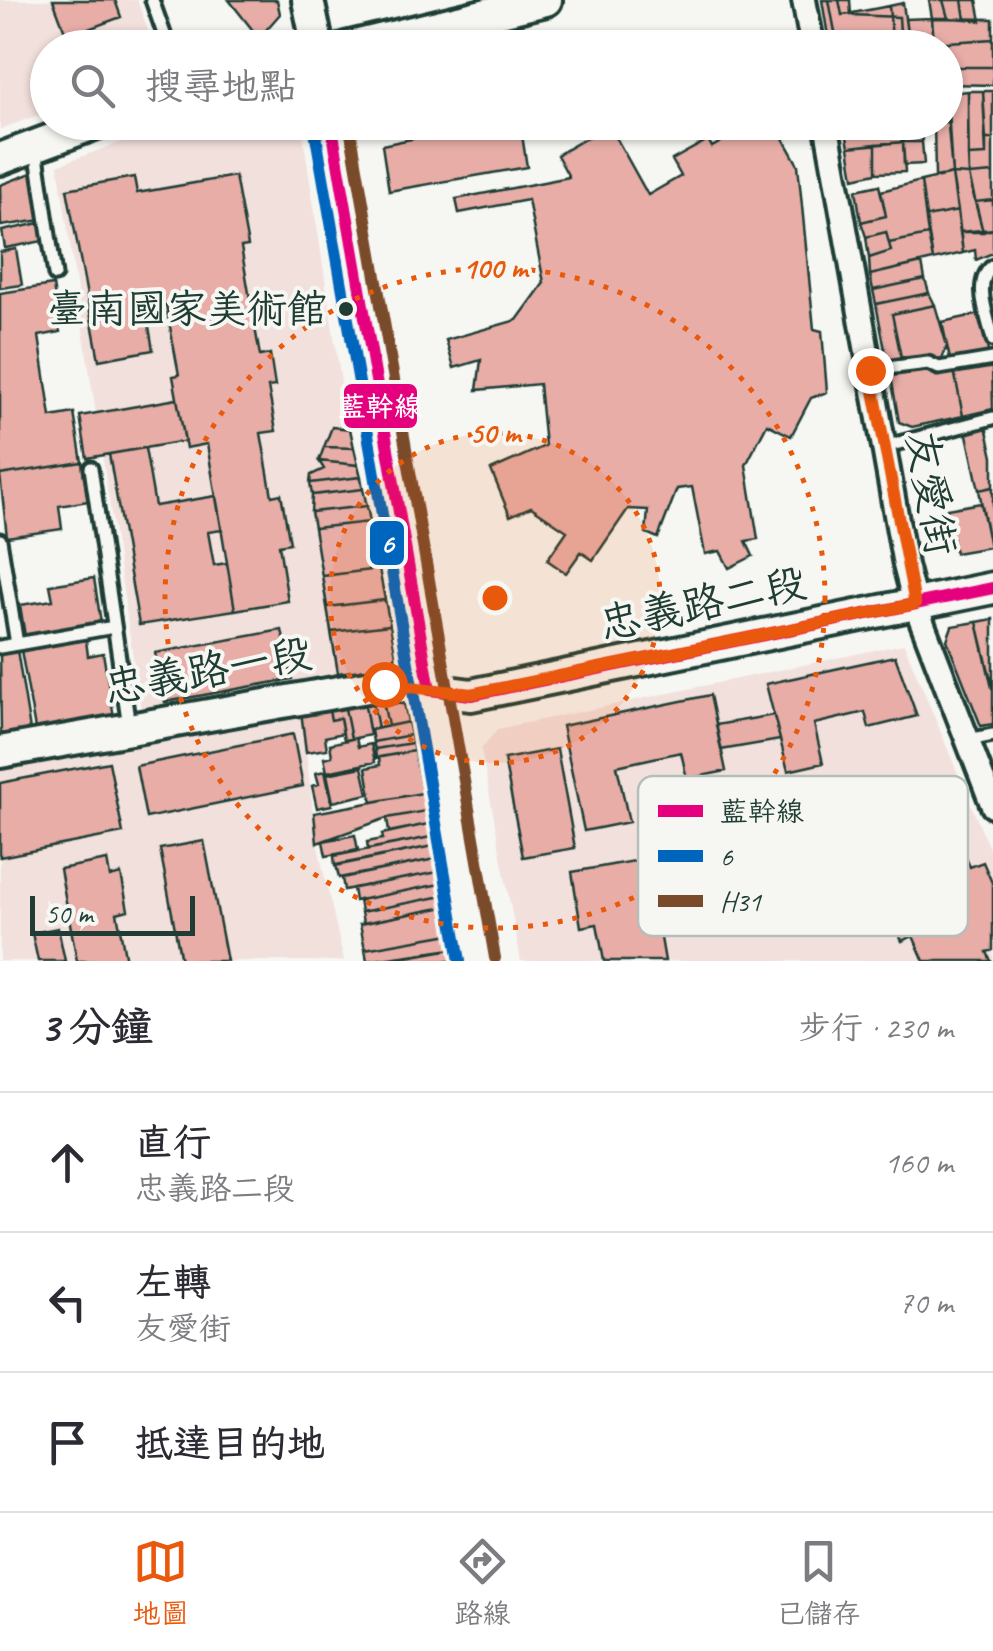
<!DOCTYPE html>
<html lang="zh-TW">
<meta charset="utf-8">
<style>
body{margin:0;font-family:Caveat,"LXGW WenKai TC",sans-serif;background:#f2f2f3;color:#2b2b33}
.scale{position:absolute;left:30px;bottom:25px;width:165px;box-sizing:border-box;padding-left:10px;border:5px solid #1f3d34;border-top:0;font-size:28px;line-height:35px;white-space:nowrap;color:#1f3d34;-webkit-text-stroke:8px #f6f6f2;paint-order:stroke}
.stop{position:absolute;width:30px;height:30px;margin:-22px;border:8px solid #ea580c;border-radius:50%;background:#fff}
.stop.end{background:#ea580c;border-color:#fff;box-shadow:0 2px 10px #0008}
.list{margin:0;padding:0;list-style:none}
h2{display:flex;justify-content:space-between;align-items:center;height:130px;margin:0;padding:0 40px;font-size:42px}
h2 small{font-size:32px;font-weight:400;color:#7c7c81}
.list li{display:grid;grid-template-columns:65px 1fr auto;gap:30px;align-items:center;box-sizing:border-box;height:140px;padding:0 40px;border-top:2px solid #e1e1e2}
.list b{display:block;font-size:38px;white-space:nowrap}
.list p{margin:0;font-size:32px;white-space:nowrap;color:#7c7c81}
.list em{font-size:32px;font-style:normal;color:#7c7c81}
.icon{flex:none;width:55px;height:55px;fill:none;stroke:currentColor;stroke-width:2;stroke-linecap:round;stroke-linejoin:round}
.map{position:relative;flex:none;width:993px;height:961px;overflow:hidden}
.search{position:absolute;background:#fff;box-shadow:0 2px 8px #0004;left:30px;right:30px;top:30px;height:110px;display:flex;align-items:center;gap:25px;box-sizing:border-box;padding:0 35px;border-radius:55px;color:#7c7c81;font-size:38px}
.sheet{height:550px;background:#fff}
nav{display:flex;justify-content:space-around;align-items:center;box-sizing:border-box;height:140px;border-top:2px solid #e1e1e2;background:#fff;font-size:28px;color:#7c7c81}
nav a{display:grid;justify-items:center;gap:5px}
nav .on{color:#ea580c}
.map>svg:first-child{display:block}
.built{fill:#f2e0dc}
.building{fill:#e8ada7;stroke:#1f3d34;stroke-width:2.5}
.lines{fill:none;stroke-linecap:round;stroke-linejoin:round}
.lane-casing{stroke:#1f3d34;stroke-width:19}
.street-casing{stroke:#1f3d34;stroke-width:30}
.secondary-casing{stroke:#1f3d34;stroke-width:38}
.lane{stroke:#f6f6f2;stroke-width:11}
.street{stroke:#f6f6f2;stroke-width:22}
.secondary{stroke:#f6f6f2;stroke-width:30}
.bus-1-casing{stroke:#f6f6f2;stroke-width:20}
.bus-2-casing{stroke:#f6f6f2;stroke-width:20}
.bus-3-casing{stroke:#f6f6f2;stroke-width:20}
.bus-1{stroke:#e5007d;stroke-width:12}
.bus-2{stroke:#0065bd;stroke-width:12}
.bus-3{stroke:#7a4b2a;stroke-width:12}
.route{stroke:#ea580c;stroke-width:12}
.ring{fill:none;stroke:#e8590c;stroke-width:5;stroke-dasharray:5 10}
.bus-dot{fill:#1f3d34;stroke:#f6f6f2;stroke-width:4}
.labels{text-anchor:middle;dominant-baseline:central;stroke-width:8;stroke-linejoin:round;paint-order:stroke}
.bus-label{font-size:40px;fill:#1f3d34;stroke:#f6f6f2;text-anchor:end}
.street-label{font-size:42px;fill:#1f3d34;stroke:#f6f6f2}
.key{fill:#f6f6f2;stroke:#b6beb9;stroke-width:2.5}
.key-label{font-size:28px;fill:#1f3d34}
.centre{fill:#e8590c;stroke:#f6f6f2;stroke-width:5}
.ring-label{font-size:30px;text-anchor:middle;font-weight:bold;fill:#e8590c;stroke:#f6f6f2;stroke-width:8;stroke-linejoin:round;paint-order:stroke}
.line-badge{stroke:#f6f6f2;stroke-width:4}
.badge-label{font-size:28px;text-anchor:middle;font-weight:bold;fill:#fff}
</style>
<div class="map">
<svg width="993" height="961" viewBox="0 0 993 961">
<rect width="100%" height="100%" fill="#f6f6f2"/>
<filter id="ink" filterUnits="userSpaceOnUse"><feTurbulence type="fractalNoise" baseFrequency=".01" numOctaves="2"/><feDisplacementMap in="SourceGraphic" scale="20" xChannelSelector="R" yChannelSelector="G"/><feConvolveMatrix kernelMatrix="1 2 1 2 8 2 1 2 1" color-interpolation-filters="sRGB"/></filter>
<g filter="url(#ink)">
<!-- built -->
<path class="built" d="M0,0H137L154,47L48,48L47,112L0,129Z
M175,123H301L344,402L396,655L390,666L322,675L142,716L58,165Z
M904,644L993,858V961H521L481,749L497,729Z
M301,711L317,843L344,961H0V769Z"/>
<!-- building -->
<path class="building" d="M53,0H115L121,17L67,37Z
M229,0H277L280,14L259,38Z
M822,0H839L842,15L889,6L893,48H830Z
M829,0H850L851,15L899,17L901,48H838Z
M929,0H943L948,18H932Z
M943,0H962L965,19L948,18Z
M962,0H977L981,21L965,19Z
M903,3L909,48H893L889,6Z
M932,18L934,48H909L905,19Z
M932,18L993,19V39L934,43Z
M993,39V67H946V48H934V43Z
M946,67H993V85L946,84Z
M968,91H983L986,155L968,156Z
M968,91L969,175L952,174L947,93Z
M983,91H993V139H986Z
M946,102L952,174L935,177L934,122H946Z
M493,122H520L527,167L389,191L382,145Z
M756,122H774L798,165L814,329L822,331L827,392L811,398L791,436L767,424L746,465L758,539L746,541L753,556L729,568L720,551L705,554L692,487L677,489L658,538L646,533L648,510L628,509L593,560L581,552L566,573L547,560L567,531L531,507L510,516L491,470L545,446L539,384L477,390L481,360L454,368L446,340L517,320L544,283L528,200L459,213L456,199L569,177L557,155L609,125L648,195L681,176L672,160L708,140L712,147Z
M844,122H901L903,142L849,147Z
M901,122H921L922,142H903Z
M986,139H993V173L969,175L968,156L986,155Z
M903,142L905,172L876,173V144Z
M903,142H922L924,164L904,165Z
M876,144V173L854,178L849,147Z
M34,172L42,220L1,226L0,185Z
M993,173V200L975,202L969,175Z
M952,174L958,211L926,217L921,181Z
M952,174L969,175L983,232H960Z
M235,176L248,246L241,247L260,356L270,354L275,386L268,387L276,431L261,433L272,496L281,494L290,543L279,545L288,601L235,610L207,444L186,448L173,376L179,375L166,305L146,309L153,350L99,360L67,189L134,177L137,193Z
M921,181L928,235L889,243L886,232L866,237L861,222L886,216L881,191Z
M879,185L886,216L861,222L856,190Z
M993,200V229L983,232L975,202Z
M958,211L963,253L933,260L926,217Z
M40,223L43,241L5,248L2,231Z
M993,229V253L976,260L975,250L963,253L960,232Z
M886,232L891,251L869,258L866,237Z
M928,235L933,260L870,275L869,258L891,251L889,243Z
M16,249L22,285L0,288V252Z
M922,263L925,279L873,290L870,275Z
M925,279L929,293L876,304L873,290Z
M53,285L60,332L39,336L51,417L74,413L82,462L0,475V293Z
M929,293L935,305L892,314L901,357L887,360L876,304Z
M935,305L947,346L941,362L901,357L892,314Z
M980,314L989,356L951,364L942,322Z
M992,362L993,409L963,416L954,370Z
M932,365L936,376L954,370L963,416L912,427L899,422L890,371Z
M177,399L185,441L87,458L80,416Z
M986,426L993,457V487L979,490L966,430Z
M332,427L350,429L354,448L324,447Z
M324,447L354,448L358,465L319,461Z
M145,448L155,506L216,496L222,530L208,532L214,565L227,563L235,610L139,625L109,454Z
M319,461L358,465L361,477L310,483L311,475L324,469Z
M82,462L88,501L59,506L62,529L7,537L0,475Z
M361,477L363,489L312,495L310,483Z
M993,487V547H990L979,490Z
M363,489L367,506L311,512L312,495Z
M981,503L990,547L955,553L947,509Z
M367,506L370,522L314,528L311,512Z
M370,522L379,569L322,576L314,528Z
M379,569L396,655L394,662L390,666L338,673L322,576Z
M379,569L385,600L327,607L322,576Z
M94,578L101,623L25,636L20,605L53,600L50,585Z
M385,600L390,625L331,632L327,607Z
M993,619V688H992L977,622Z
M977,622L993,688V724L981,726L947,640L952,626Z
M390,625L396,655L390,666L338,673L331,632Z
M282,630L292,679L165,702L155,653Z
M86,640L88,656L103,653L114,717L35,729L21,650Z
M17,650L30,730L1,735L0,653Z
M895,656L917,716L869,728L865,712L814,724L823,763L788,771L766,684Z
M391,695L404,703L408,722L388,726L382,696Z
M710,695L726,771L687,779L681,752L617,766L629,822L584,831L562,726Z
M382,696L388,726L378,728L372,698Z
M372,698L378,728L369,730L364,700Z
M364,700L370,735L351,739L344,703Z
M344,703L351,739L344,740L340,718L331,720L328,706Z
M328,706L331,720L340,718L343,733L325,737L327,749L306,752L301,711Z
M774,715L780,740L721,750L716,725Z
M408,722L411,735L373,742L371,730Z
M293,734L303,786L146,818L136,766Z
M411,735L412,743L375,749L373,742Z
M356,738L358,747L371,744L375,762L327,772L324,758L332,756L330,744Z
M412,743L414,751L376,758L375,749Z
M557,749L575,848L523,857L504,759Z
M414,751L422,793L372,802L366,768L380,765L379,757Z
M109,762L123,833L0,857V783Z
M362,767L368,794L333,802L327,774Z
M325,771L332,805L317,808L312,786L319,784L316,773Z
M422,793L426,811L387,818L317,843L314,813Z
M426,811L428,824L389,832L387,818Z
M428,824L431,837L368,849L367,842L383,839L382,834Z
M355,835L358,850L326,856L323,841Z
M431,837L433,846L335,866L334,856Z
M204,841L227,961H181L160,849Z
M936,841L941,852L960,844L970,867L983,862L993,885V950L987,952L991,961H924L913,936L902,941L891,918L904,912L888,874L905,867L900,857Z
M433,846L435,859L339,878L336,865Z
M651,858L656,884L674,881L678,905L656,909L665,961H604L597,924L581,927L572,872Z
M435,859L438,872L344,890L342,878Z
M107,860L110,877L121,874L128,910L117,913L126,961H77L60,869Z
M438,872L440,884L355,901L353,888Z
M440,884L443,896L361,912L359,900Z
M443,896L445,907L363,923L361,912Z
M445,907L450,934L365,949L360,924Z
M58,928L65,961H38L32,933Z
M450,934L452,949L367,961L365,949Z
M452,949L455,961H385Z"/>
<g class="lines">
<!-- lane casing -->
<g class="lane-casing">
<path id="lane" d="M152,0L169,48
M36,149L55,275
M993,266C972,281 988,317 993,340
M871,370L928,363L939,368L993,359
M884,447L993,418
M91,468L129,726
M0,540L17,644
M0,647L114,627
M968,740L993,735"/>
</g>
<!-- street casing -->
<g class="street-casing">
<path id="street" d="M804,0L813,48
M826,122L905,565L915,604L993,806"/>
</g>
<!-- secondary casing -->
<g class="secondary-casing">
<path id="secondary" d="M308,0L318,48
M346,48L546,0
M331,122L478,961
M0,159L99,122
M0,752L384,684L471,695L993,588"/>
</g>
<!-- lane -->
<use href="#lane" class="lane"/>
<!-- street -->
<use href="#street" class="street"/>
<!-- secondary -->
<use href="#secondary" class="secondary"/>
<!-- bus-1 casing -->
<g class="bus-1-casing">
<path id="bus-1" d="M331,122L430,690
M430,690L471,695L993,588"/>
</g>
<!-- bus-2 casing -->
<g class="bus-2-casing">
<path id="bus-2" d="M314,125L460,961"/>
</g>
<!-- bus-3 casing -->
<g class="bus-3-casing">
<path id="bus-3" d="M349,122L495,958"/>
</g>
<!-- bus-1 -->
<use href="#bus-1" class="bus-1"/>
<!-- bus-2 -->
<use href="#bus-2" class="bus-2"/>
<!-- bus-3 -->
<use href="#bus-3" class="bus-3"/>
</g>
</g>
<g class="lines" filter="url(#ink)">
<!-- route -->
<path class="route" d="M384,684L471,694L915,604L870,370"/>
</g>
<!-- distance rings -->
<circle cx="495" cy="598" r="165" fill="#e8590c" fill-opacity=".12"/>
<g class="ring">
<circle cx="495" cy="598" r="165"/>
<circle cx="495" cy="598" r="330"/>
</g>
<!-- markers -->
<circle class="bus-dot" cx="346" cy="309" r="9"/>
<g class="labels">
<!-- bus labels -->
<g class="bus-label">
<text x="327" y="309">臺南國家美術館</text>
</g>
<!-- street labels -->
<g class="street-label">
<text transform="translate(931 493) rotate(80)">友愛街</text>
<text transform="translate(703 604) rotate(-12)">忠義路二段</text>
<text transform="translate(208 671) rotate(-10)">忠義路一段</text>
</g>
</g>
<!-- legend -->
<rect x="638" y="776" width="330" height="160" rx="15" class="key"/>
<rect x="658" y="805" width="45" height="12" fill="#e5007d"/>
<rect x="658" y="850" width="45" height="12" fill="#0065bd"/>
<rect x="658" y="895" width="45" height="12" fill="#7a4b2a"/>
<g class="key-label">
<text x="720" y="821">藍幹線</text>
<text x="720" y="866">6</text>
<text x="720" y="911">H31</text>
</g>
<circle cx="495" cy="598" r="15" class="centre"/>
<g class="ring-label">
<text x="495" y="278">100 m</text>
<text x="495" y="443">50 m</text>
</g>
<g class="line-badge">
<rect x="342" y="382" width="77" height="48" rx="10" fill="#e5007d"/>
<rect x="368" y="519" width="38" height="48" rx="10" fill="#0065bd"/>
</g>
<g class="badge-label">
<text x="380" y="416">藍幹線</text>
<text x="387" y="553">6</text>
</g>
</svg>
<div class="scale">50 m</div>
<div class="stop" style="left:384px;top:684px"></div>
<div class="stop end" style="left:870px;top:370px"></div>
<div class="search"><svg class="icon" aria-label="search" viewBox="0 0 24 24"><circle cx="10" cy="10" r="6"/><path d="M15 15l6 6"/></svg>搜尋地點</div>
</div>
<section class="sheet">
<h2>3 分鐘<small>步行 · 230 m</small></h2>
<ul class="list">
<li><svg class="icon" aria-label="ahead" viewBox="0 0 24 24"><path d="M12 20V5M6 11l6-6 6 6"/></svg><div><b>直行</b><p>忠義路二段</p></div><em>160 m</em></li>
<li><svg class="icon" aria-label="left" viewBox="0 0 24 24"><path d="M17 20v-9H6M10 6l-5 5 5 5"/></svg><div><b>左轉</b><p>友愛街</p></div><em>70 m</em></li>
<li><svg class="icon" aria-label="arrive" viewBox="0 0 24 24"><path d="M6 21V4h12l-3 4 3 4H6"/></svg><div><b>抵達目的地</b></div></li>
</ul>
</section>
<nav>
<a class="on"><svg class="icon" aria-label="map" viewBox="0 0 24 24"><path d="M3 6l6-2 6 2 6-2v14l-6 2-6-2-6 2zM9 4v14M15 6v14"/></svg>地圖</a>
<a><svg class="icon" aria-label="directions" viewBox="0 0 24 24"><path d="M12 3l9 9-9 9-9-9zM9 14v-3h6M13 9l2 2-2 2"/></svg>路線</a>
<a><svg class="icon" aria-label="saved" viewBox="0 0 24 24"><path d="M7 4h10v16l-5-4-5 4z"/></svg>已儲存</a>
</nav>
